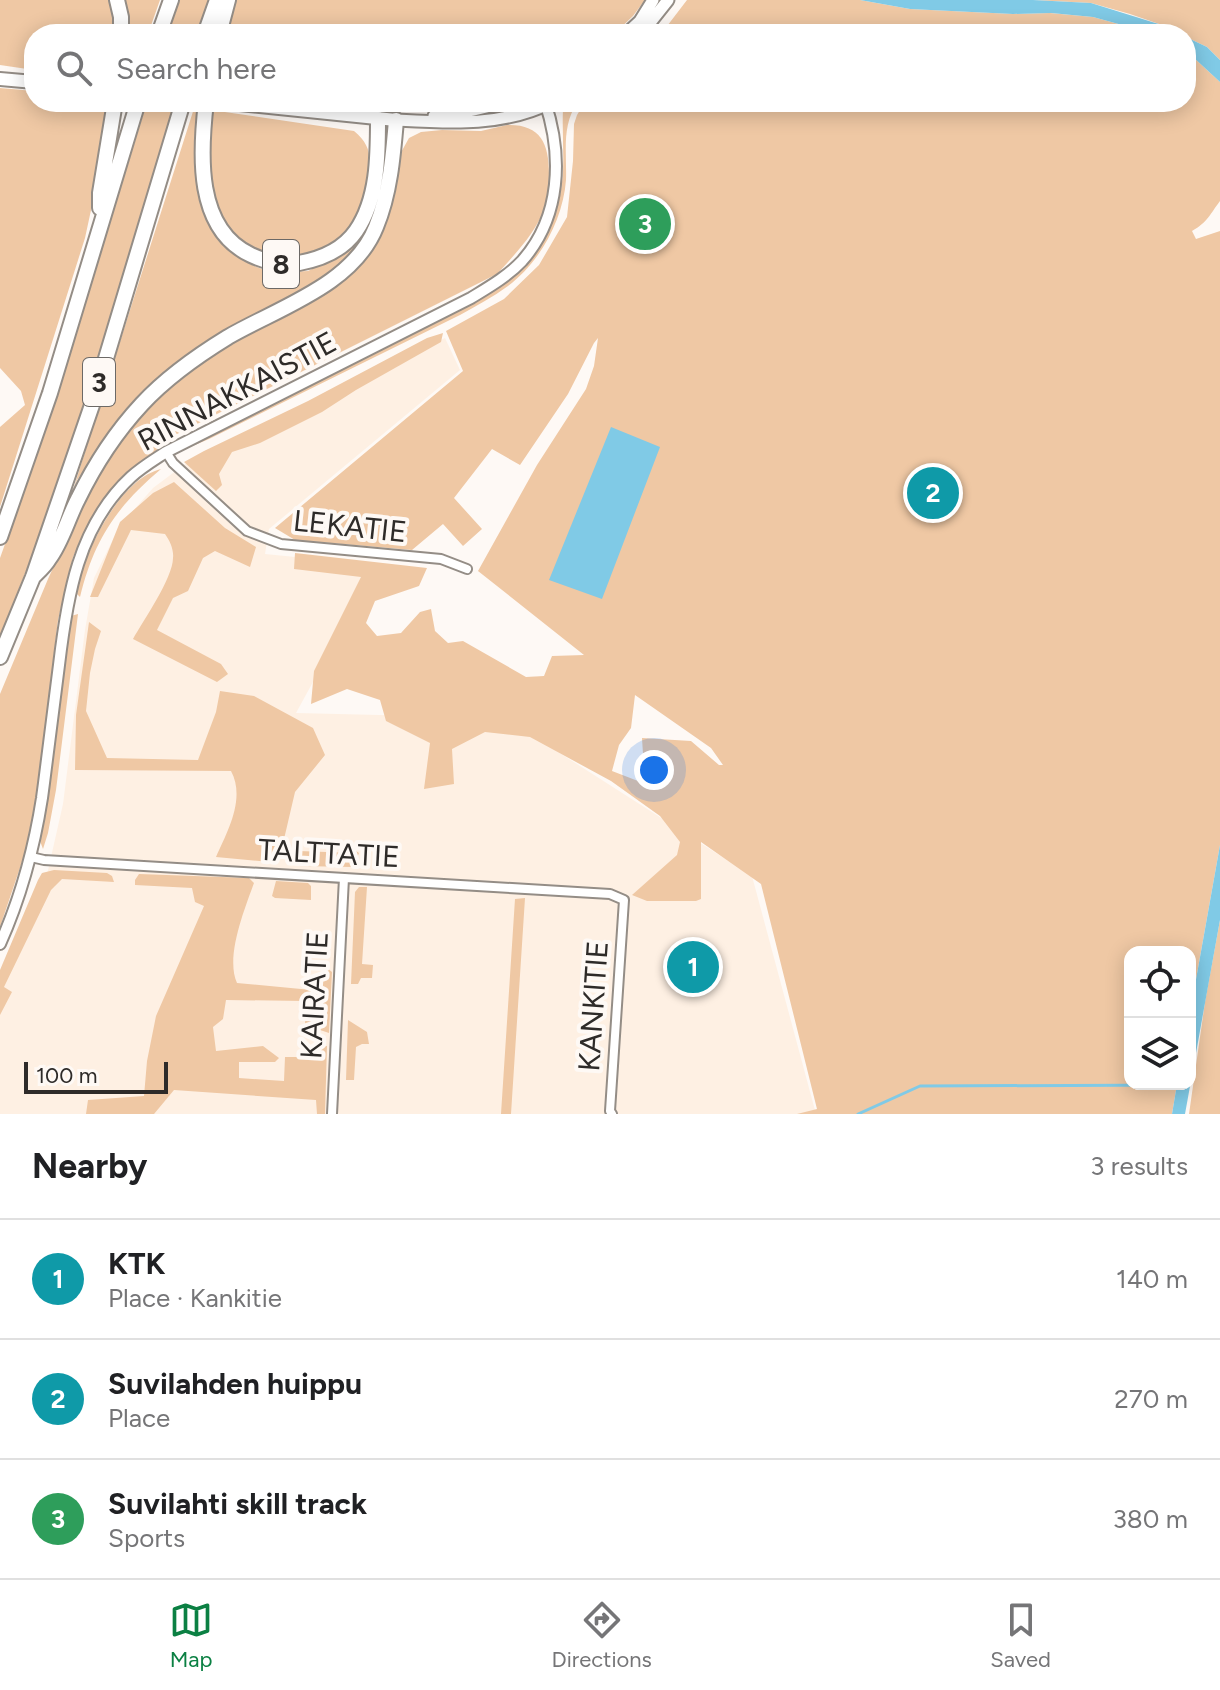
<!DOCTYPE html>
<meta charset="utf-8">
<style>
body{margin:0;font-family:Figtree,sans-serif;background:#f2f2f2;color:#202124}
.controls{position:absolute;right:24px;bottom:24px;display:grid;overflow:hidden;border-radius:16px;box-shadow:0 4px 20px #0003}
.controls button{width:72px;height:72px;display:grid;place-items:center;padding:0;border:0;border-bottom:2px solid #e0e0e0;background:#fff;color:#202124;font:40px sans-serif}
.scale{position:absolute;left:24px;bottom:20px;width:144px;box-sizing:border-box;padding-left:8px;border:4px solid #2e2b29;border-top:0;font-size:22px;line-height:28px;white-space:nowrap;color:#2e2b29;-webkit-text-stroke:6px #fef9f5;paint-order:stroke}
.you{position:absolute;left:654px;top:770px;width:28px;height:28px;margin:-20px;border:6px solid #fff;border-radius:50%;background:#1a73e8;box-shadow:0 0 0 12px #1a73e833}
.badge{display:grid;place-items:center;width:52px;height:52px;border-radius:50%;background:#0b8043;color:#fff;font-size:26px;font-weight:700}
.pin{position:absolute;translate:-50% -50%;border:4px solid #fff;box-shadow:0 2px 8px #0006}
.list{margin:0;padding:0;list-style:none}
h2{display:flex;justify-content:space-between;align-items:center;height:104px;margin:0;padding:0 32px;font-size:34px}
h2 small{font-size:26px;font-weight:400;color:#757577}
.list li{display:grid;grid-template-columns:52px 1fr auto;gap:24px;align-items:center;box-sizing:border-box;height:120px;padding:0 32px;border-top:2px solid #e0e0e0}
.list b{display:block;font-size:30px;white-space:nowrap}
.list p{margin:0;font-size:26px;white-space:nowrap;color:#757577}
.list em{font-size:26px;font-style:normal;color:#757577}
.icon{flex:none;width:44px;height:44px;fill:none;stroke:currentColor;stroke-width:2;stroke-linecap:round;stroke-linejoin:round}
.map{position:relative;flex:none;width:1220px;height:1114px;overflow:hidden}
.search{position:absolute;background:#fff;box-shadow:0 4px 20px #0003;left:24px;right:24px;top:24px;height:88px;display:flex;align-items:center;gap:20px;box-sizing:border-box;padding:0 28px;border-radius:32px;color:#757577;font-size:30px}
.sheet{height:464px;background:#fff}
nav{display:flex;justify-content:space-around;align-items:center;box-sizing:border-box;height:112px;border-top:2px solid #e0e0e0;background:#fff;font-size:22px;color:#757577}
nav a{display:grid;justify-items:center;gap:4px}
nav .on{color:#0b8043}
.map>svg:first-child{display:block}
.built{fill:#fef0e3}
.green{fill:#efc8a4;fill-rule:evenodd}
.water{fill:#80cae6}
.lines{fill:none;stroke-linecap:round;stroke-linejoin:round}
.stream{stroke:#80cae6;stroke-width:3}
.minor-casing{stroke:#948d86;stroke-width:12}
.tertiary-casing{stroke:#948d86;stroke-width:14}
.secondary-casing{stroke:#948d86;stroke-width:15}
.trunk-casing{stroke:#948d86;stroke-width:16}
.motorway-casing{stroke:#948d86;stroke-width:18}
.minor{stroke:#fff;stroke-width:8}
.tertiary{stroke:#fff;stroke-width:10}
.secondary{stroke:#fff;stroke-width:11}
.trunk{stroke:#fff;stroke-width:12}
.motorway{stroke:#fff;stroke-width:14}
.labels{text-anchor:middle;dominant-baseline:central;stroke-width:8;stroke-linejoin:round;paint-order:stroke}
.shield{fill:#fef9f5;stroke:#6c6966;stroke-width:2}
.shield-label{font-size:28px;font-weight:bold;fill:#2e2b29}
.street-label{font-size:30px;fill:#2e2b29;stroke:#fef9f5}
</style>
<div class="map">
<svg width="1220" height="1114" viewBox="0 0 1220 1114">
<rect width="100%" height="100%" fill="#fef9f5"/>
<!-- built -->
<path class="built" d="M445,338L460,370L269,529L265,554L377,565L296,713L505,718L752,876L816,1114H0V994L42,897L63,804L85,630L94,578L119,527L153,488L193,458Z"/>
<!-- green -->
<path class="green" d="M0,0H110L116,34H34V70L0,65Z
M122,0H160L148,34H125Z
M180,0H210L198,34H168Z
M235,0H645L633,16L614,34H226Z
M687,0H860L910,9L1013,14L1050,13L1093,17L1155,34H661Z
M1033,0H1220V60L1207,47L1186,37V34H1181L1165,26L1130,14L1091,3Z
M1186,53L1193,57L1220,82V201C1210,214 1208,222 1192,231L1196,239L1220,231V845L1190,1013V952H1130V1084H1177L1172,1114H797L817,1109L761,884L701,842V899L696,901H647L632,895L677,855L680,842L660,816L611,781L530,737L485,732L452,749L454,784L424,789L430,743L386,721L380,700L347,689L311,704L314,671L361,577L294,569L295,553L427,568L419,586L375,601L366,623L377,636L401,633L420,612L431,609L435,631L448,643L463,641L526,677L544,676L552,656L584,655L478,571L537,465L586,389L594,366L598,338L594,343L568,394L520,465L492,449L454,498L482,529L463,546L443,524L412,550L295,540L275,528L463,371L446,331L504,299L539,265L567,217L573,161L574,124L577,115L585,102H1186ZM635,695L711,748L723,765H719L691,741L642,738L644,770L638,781L612,771L619,745L631,728Z
M0,88L34,91V102H111L102,159L85,238L0,507V427L25,405L21,391L0,368Z
M147,102H177L82,412L40,536L0,636V558L47,427Z
M196,102H200L197,132L195,168L204,207L220,240L250,264L271,273L308,271L340,255L367,225L383,146L388,144L383,186L367,234L352,253L336,270L307,288L242,323L115,426L77,480L72,493Z
M301,102H481C425,115 358,110 301,102Z
M568,102H578C561,125 567,153 566,180C563,220 540,262 508,286C493,297 476,306 460,315L209,439L181,451L193,443L461,310C520,278 558,243 563,172C564,151 562,130 563,109Z
M211,110L354,131C371,145 372,158 367,180C363,202 358,217 343,235C308,274 240,261 219,214C205,181 209,144 211,110Z
M507,125C540,124 549,143 549,173C549,185 548,198 544,210C534,235 515,254 497,274L153,446L159,448L114,488L92,517L73,557L58,620L37,793L25,853L0,927V694L48,579L77,516L102,466L151,402L194,368L371,249L388,216L399,156L409,138L421,132L442,130L481,131Z
M443,333L441,342L356,390L322,412L260,443L232,452L219,474L222,485L216,491L184,462L204,451L308,401L427,338Z
M161,469C116,507 94,540 80,597L77,594C82,555 119,479 161,469Z
M174,482L225,528L256,547L250,567L215,551L203,558L188,591L173,598L157,630L221,664L228,674L217,682L133,639C143,621 173,578 173,558C174,550 170,541 165,534L131,530L98,597H90L120,522L153,493Z
M78,614L56,790L48,833L43,849L40,841L41,825L58,716L69,620L71,616Z
M89,622L101,631L95,649L90,673L86,711L107,758L198,760L216,712L220,691L254,696L313,728L325,755L295,792L281,852L271,862L216,857C227,832 246,799 231,771L75,770L76,715Z
M353,849L359,853L353,867L299,866V851L353,853Z
M54,870L107,873L112,876L114,882L62,879L51,890L4,987L12,992L0,1015V970L38,880L42,873Z
M139,874L249,878L254,883C245,908 225,957 237,983L322,991L324,971L327,968L332,972L329,1033L305,1025L306,1001L226,1000L223,1019L213,1027L216,1051L263,1046L279,1058L275,1062H239V1078L284,1081L285,1057H303L304,1048L321,1045L327,1046L325,1114H317L316,1100L174,1090L154,1114H86L88,1100L144,1096L147,1061L156,1016L204,906L195,902L192,888L135,885V880Z
M276,881L308,883L311,886V900L275,898L272,896Z
M359,887H367L362,964L373,965L372,978H361L358,984H351L355,892Z
M525,898L511,1114H501L515,899Z
M1220,920V1114H1189L1205,1002Z
M348,1020L367,1032L369,1044H362L356,1047L354,1080H346Z"/>
<!-- water -->
<path class="water" d="M860,0H1033L1091,3L1165,26L1181,34H1155L1093,17L1051,13L1013,14L910,9Z
M1186,37L1207,47L1220,60V82L1193,57L1186,53Z
M611,427L660,447L602,599L549,580Z
M1220,845V920L1185,1114H1172L1177,1084H1190V1013Z"/>
<g class="lines">
<!-- stream -->
<path class="stream" d="M858,1114L920,1086L1180,1085"/>
<!-- minor casing -->
<g class="minor-casing">
<path id="minor" d="M166,452L173,463L247,531L281,544L441,559L467,569
M31,857L44,860L610,894L624,900L610,1111L612,1114
M332,1114L344,878"/>
</g>
<!-- tertiary casing -->
<g class="tertiary-casing">
<path id="tertiary" d="M0,944C21,897 34,849 42,798C48,754 53,710 59,665C67,597 78,526 131,477C142,467 154,460 166,452L471,298C489,287 508,276 522,261C561,217 563,156 545,102"/>
</g>
<!-- secondary casing -->
<g class="secondary-casing">
<path id="secondary" d="M626,34L640,21L653,0
M641,34L668,0
M434,116L461,113L508,102
M396,120C449,123 503,127 552,102"/>
</g>
<!-- trunk casing -->
<g class="trunk-casing">
<path id="trunk" d="M0,79L34,82
M220,102L396,120"/>
</g>
<!-- motorway casing -->
<g class="motorway-casing">
<path id="motorway" d="M117,0L121,17V34
M159,34L171,0
M205,34L217,0
M219,34L228,0
M206,102C200,153 195,229 251,255C266,262 282,266 299,263C321,259 342,251 356,231C378,199 378,156 378,119
M100,208V193L115,102
M0,537L50,393L138,102
M33,577C38,572 45,566 49,559C62,542 68,518 78,499C95,464 115,433 142,404C167,377 197,356 228,337C278,308 353,285 376,227C390,193 393,156 396,120
M0,657L33,577L92,405L183,102"/>
</g>
<!-- minor -->
<use href="#minor" class="minor"/>
<!-- tertiary -->
<use href="#tertiary" class="tertiary"/>
<!-- secondary -->
<use href="#secondary" class="secondary"/>
<!-- trunk -->
<use href="#trunk" class="trunk"/>
<!-- motorway -->
<use href="#motorway" class="motorway"/>
</g>
<g class="labels">
<!-- shield labels -->
<g class="shield">
<rect x="263" y="240" width="36" height="48" rx="6"/>
<rect x="83" y="358" width="32" height="48" rx="6"/>
</g>
<g class="shield-label">
<text x="281" y="264">8</text>
<text x="99" y="382">3</text>
</g>
<!-- street labels -->
<g class="street-label">
<text transform="translate(237 391) rotate(-28)">RINNAKKAISTIE</text>
<text transform="translate(350 526) rotate(6)">LEKATIE</text>
<text transform="translate(329 853) rotate(3)">TALTTATIE</text>
<text transform="translate(314 995) rotate(-87)">KAIRATIE</text>
<text transform="translate(593 1006) rotate(-86)">KANKITIE</text>
</g>
</g>
</svg>
<div class="controls">
<button><svg class="icon" aria-label="locate" viewBox="0 0 24 24"><circle cx="12" cy="12" r="6"/><path d="M12 2v4M12 18v4M2 12h4M18 12h4"/></svg></button>
<button><svg class="icon" aria-label="layers" viewBox="0 0 24 24"><path d="M12 4l9 5-9 5-9-5zM3 14l9 5 9-5"/></svg></button>
</div>
<div class="scale">100 m</div>
<div class="you"></div>
<div class="pin badge" style="left:693px;top:967px;background:#0f9aa8">1</div>
<div class="pin badge" style="left:933px;top:493px;background:#0f9aa8">2</div>
<div class="pin badge" style="left:645px;top:224px;background:#2e9e5b">3</div>
<div class="search"><svg class="icon" aria-label="search" viewBox="0 0 24 24"><circle cx="10" cy="10" r="6"/><path d="M15 15l6 6"/></svg>Search here</div>
</div>
<section class="sheet">
<h2>Nearby<small>3 results</small></h2>
<ul class="list">
<li><span class="badge" style="background:#0f9aa8">1</span><div><b>KTK</b><p>Place · Kankitie</p></div><em>140 m</em></li>
<li><span class="badge" style="background:#0f9aa8">2</span><div><b>Suvilahden huippu</b><p>Place</p></div><em>270 m</em></li>
<li><span class="badge" style="background:#2e9e5b">3</span><div><b>Suvilahti skill track</b><p>Sports</p></div><em>380 m</em></li>
</ul>
</section>
<nav>
<a class="on"><svg class="icon" aria-label="map" viewBox="0 0 24 24"><path d="M3 6l6-2 6 2 6-2v14l-6 2-6-2-6 2zM9 4v14M15 6v14"/></svg>Map</a>
<a><svg class="icon" aria-label="directions" viewBox="0 0 24 24"><path d="M12 3l9 9-9 9-9-9zM9 14v-3h6M13 9l2 2-2 2"/></svg>Directions</a>
<a><svg class="icon" aria-label="saved" viewBox="0 0 24 24"><path d="M7 4h10v16l-5-4-5 4z"/></svg>Saved</a>
</nav>
